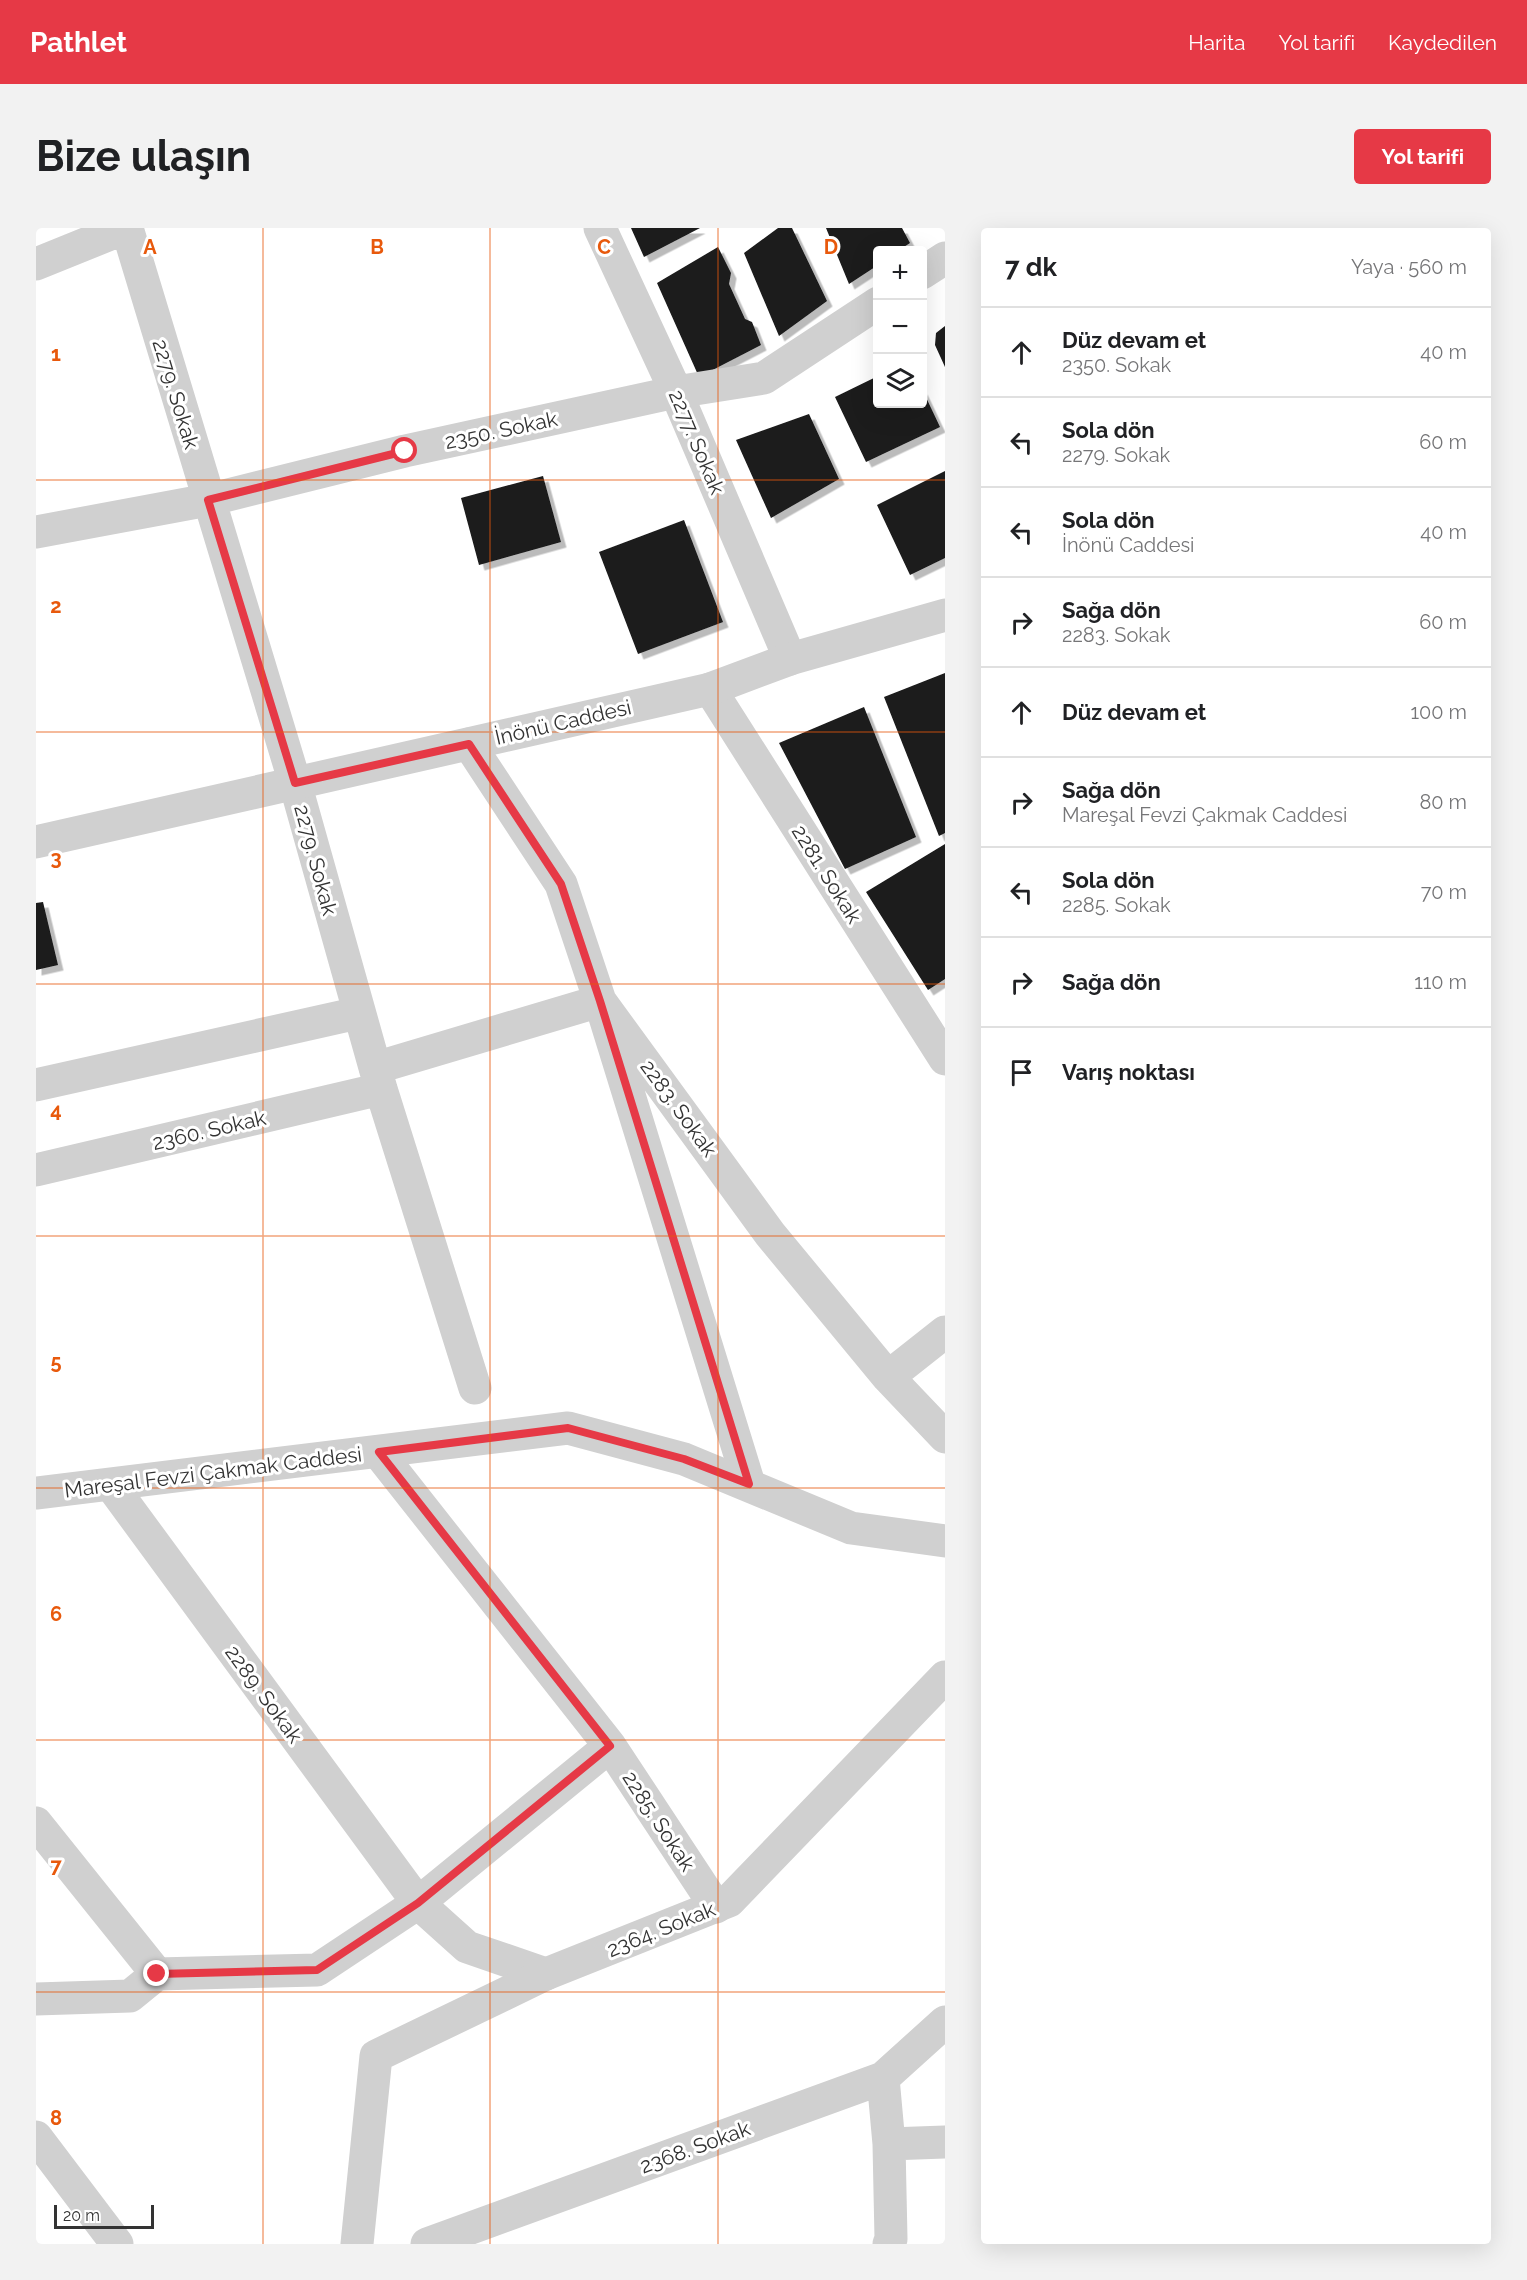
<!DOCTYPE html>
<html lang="tr">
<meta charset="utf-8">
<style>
body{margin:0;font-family:Raleway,sans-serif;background:#f2f2f2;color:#202124}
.controls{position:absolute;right:18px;top:18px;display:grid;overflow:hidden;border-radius:6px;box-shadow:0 6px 24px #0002}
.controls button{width:54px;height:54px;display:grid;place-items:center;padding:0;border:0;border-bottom:2px solid #e0e0e0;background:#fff;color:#202124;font:30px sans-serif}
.scale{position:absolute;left:18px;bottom:15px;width:100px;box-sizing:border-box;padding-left:6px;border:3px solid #333;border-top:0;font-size:16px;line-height:21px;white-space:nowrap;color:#333;-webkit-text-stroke:4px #fff;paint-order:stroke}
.stop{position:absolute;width:18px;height:18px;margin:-14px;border:4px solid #e63946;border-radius:50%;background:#fff}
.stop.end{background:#e63946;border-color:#fff;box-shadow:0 2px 6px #0008}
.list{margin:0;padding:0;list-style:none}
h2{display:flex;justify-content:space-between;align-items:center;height:78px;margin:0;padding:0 24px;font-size:26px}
h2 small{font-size:20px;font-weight:400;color:#757577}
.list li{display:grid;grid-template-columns:39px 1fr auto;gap:18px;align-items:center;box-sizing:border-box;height:90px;padding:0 24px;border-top:2px solid #e0e0e0}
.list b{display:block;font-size:22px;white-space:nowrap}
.list p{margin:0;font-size:20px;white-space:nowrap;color:#757577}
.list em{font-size:20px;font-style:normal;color:#757577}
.icon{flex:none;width:33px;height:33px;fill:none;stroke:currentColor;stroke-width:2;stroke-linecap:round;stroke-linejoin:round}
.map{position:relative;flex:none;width:909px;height:2016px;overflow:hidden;border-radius:6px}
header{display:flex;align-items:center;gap:36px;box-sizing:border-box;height:84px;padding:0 30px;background:#e63946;color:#fff}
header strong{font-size:28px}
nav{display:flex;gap:33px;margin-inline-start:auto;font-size:21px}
.intro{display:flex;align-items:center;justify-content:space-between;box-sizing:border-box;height:144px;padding:0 36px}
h1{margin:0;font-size:42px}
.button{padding:15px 27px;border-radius:6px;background:#e63946;color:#fff;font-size:21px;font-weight:700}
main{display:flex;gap:36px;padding:0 36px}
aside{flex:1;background:#fff;border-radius:6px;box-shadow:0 6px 24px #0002}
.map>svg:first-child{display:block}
.building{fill:#1a1a1a;filter:url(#shadow)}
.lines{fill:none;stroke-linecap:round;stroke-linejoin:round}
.minor{stroke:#d0d0d0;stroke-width:33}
.tertiary{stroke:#d0d0d0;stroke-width:33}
.route{stroke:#e63946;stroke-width:8}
.grid{fill:none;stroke:#e8590c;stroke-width:1.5;stroke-opacity:0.55}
.labels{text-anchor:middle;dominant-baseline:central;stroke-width:6;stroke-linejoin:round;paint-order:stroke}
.street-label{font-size:21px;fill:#333;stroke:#fff}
.grid-label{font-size:20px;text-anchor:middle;font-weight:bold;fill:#e8590c;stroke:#fff;stroke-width:6;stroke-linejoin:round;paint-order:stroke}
</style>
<header>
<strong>Pathlet</strong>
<nav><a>Harita</a><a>Yol tarifi</a><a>Kaydedilen</a></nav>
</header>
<div class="intro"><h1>Bize ulaşın</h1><a class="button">Yol tarifi</a></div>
<main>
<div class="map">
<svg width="909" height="2016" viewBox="0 0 909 2016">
<defs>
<filter id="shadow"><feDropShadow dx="5.5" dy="5.5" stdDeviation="0" flood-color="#0004"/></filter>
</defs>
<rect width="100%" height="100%" fill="#fff"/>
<!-- building -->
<path class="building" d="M595,0H664L608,29Z
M742,0H756L791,73L743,108L708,25Z
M790,0H866L874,15L863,22H842V37L813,56Z
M682,19L695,45L693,56L709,91L716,94L725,117L663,149L621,55Z
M909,98V139L899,117L900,105Z
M842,148V176H886V161L904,199L830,234L799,169Z
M773,186L803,251L735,290L700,212Z
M909,243V330L874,347L841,277Z
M507,248L525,314L443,337L425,270Z
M648,292L687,394L602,426L563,324Z
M909,445V605L903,608L848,469Z
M828,479L880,609L809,641L743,515Z
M909,616V751L892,762L830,664Z
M7,674L22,737L0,742V675Z"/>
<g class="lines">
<!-- minor -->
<path class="minor" d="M91,0L259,555L345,861L439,1160
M564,0L640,164L754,431
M0,36L89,0
M886,45L909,30
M0,304L172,272L369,223L640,164L728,150L842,75
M674,461L909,831
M433,516L525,656L564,773L734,1006L852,1149L909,1209
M339,840L564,773L713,1256
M0,857L322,785
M0,942L345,861
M852,1149L909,1104
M343,1225L574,1518L680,1679
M75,1257L382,1675L431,1719L510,1746
M0,1595L121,1746
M0,1771L94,1768L121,1746L281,1742L382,1675L574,1518
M847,1850L853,1916L855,2011L853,2016
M0,1909L81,2016
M853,1916L909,1914
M391,2016L847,1850L909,1794"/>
<!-- tertiary -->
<path class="tertiary" d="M0,614L674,461L754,431L909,387
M0,1265L532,1200L648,1231L815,1300L909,1313
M321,2016L340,1828L510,1746L693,1673L909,1449"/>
</g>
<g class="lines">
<!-- route -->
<path class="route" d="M121,1746L281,1742L382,1675L574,1518L343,1224L532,1200L648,1231L713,1256L564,773L525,656L433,516L259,555L172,272L369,223"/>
</g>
<!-- grid -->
<path class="grid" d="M227,0V2016M454,0V2016M682,0V2016M0,252H909M0,504H909M0,756H909M0,1008H909M0,1260H909M0,1512H909M0,1764H909"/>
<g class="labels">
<!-- street labels -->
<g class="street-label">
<text transform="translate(140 166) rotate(73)">2279. Sokak</text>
<text transform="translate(465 202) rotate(-12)">2350. Sokak</text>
<text transform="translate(661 214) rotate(67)">2277. Sokak</text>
<text transform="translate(527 494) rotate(-13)">İnönü Caddesi</text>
<text transform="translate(280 632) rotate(75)">2279. Sokak</text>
<text transform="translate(791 646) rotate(58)">2281. Sokak</text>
<text transform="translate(643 880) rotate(54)">2283. Sokak</text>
<text transform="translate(173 902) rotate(-13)">2360. Sokak</text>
<text transform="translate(177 1244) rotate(-7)">Mareşal Fevzi Çakmak Caddesi</text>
<text transform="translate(228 1466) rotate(54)">2289. Sokak</text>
<text transform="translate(623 1593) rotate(57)">2285. Sokak</text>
<text transform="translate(625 1701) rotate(-22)">2364. Sokak</text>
<text transform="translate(659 1919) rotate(-20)">2368. Sokak</text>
</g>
</g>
<g class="grid-label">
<text x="114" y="26">A</text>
<text x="341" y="26">B</text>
<text x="568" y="26">C</text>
<text x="795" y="26">D</text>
<text x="20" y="133">1</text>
<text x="20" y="385">2</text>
<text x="20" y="637">3</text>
<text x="20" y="889">4</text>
<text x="20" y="1141">5</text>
<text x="20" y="1393">6</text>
<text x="20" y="1645">7</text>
<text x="20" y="1897">8</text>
</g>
</svg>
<div class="controls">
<button>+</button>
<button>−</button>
<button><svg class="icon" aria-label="layers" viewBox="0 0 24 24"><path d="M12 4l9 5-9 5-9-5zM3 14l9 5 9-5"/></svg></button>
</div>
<div class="scale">20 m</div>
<div class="stop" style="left:369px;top:223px"></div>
<div class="stop end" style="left:121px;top:1746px"></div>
</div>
<aside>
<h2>7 dk<small>Yaya · 560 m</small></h2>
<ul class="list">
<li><svg class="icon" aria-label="ahead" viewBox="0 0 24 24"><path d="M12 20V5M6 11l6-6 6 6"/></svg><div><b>Düz devam et</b><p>2350. Sokak</p></div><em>40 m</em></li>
<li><svg class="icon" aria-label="left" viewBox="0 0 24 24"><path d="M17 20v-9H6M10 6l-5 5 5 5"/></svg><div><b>Sola dön</b><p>2279. Sokak</p></div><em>60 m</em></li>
<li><svg class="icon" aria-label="left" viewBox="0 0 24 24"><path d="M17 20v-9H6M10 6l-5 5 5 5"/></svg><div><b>Sola dön</b><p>İnönü Caddesi</p></div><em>40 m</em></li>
<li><svg class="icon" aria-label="right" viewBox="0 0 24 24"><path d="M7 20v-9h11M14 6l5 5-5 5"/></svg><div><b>Sağa dön</b><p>2283. Sokak</p></div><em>60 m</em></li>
<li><svg class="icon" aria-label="ahead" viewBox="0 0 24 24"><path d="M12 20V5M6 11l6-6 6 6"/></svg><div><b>Düz devam et</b></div><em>100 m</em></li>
<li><svg class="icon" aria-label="right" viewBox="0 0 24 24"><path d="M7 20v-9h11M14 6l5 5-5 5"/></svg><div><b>Sağa dön</b><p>Mareşal Fevzi Çakmak Caddesi</p></div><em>80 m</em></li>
<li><svg class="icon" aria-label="left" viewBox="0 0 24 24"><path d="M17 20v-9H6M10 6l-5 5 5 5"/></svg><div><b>Sola dön</b><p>2285. Sokak</p></div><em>70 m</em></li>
<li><svg class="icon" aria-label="right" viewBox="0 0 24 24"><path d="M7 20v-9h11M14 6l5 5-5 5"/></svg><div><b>Sağa dön</b></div><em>110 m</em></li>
<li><svg class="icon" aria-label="arrive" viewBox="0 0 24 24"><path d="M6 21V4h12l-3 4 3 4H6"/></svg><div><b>Varış noktası</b></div></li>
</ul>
</aside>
</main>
